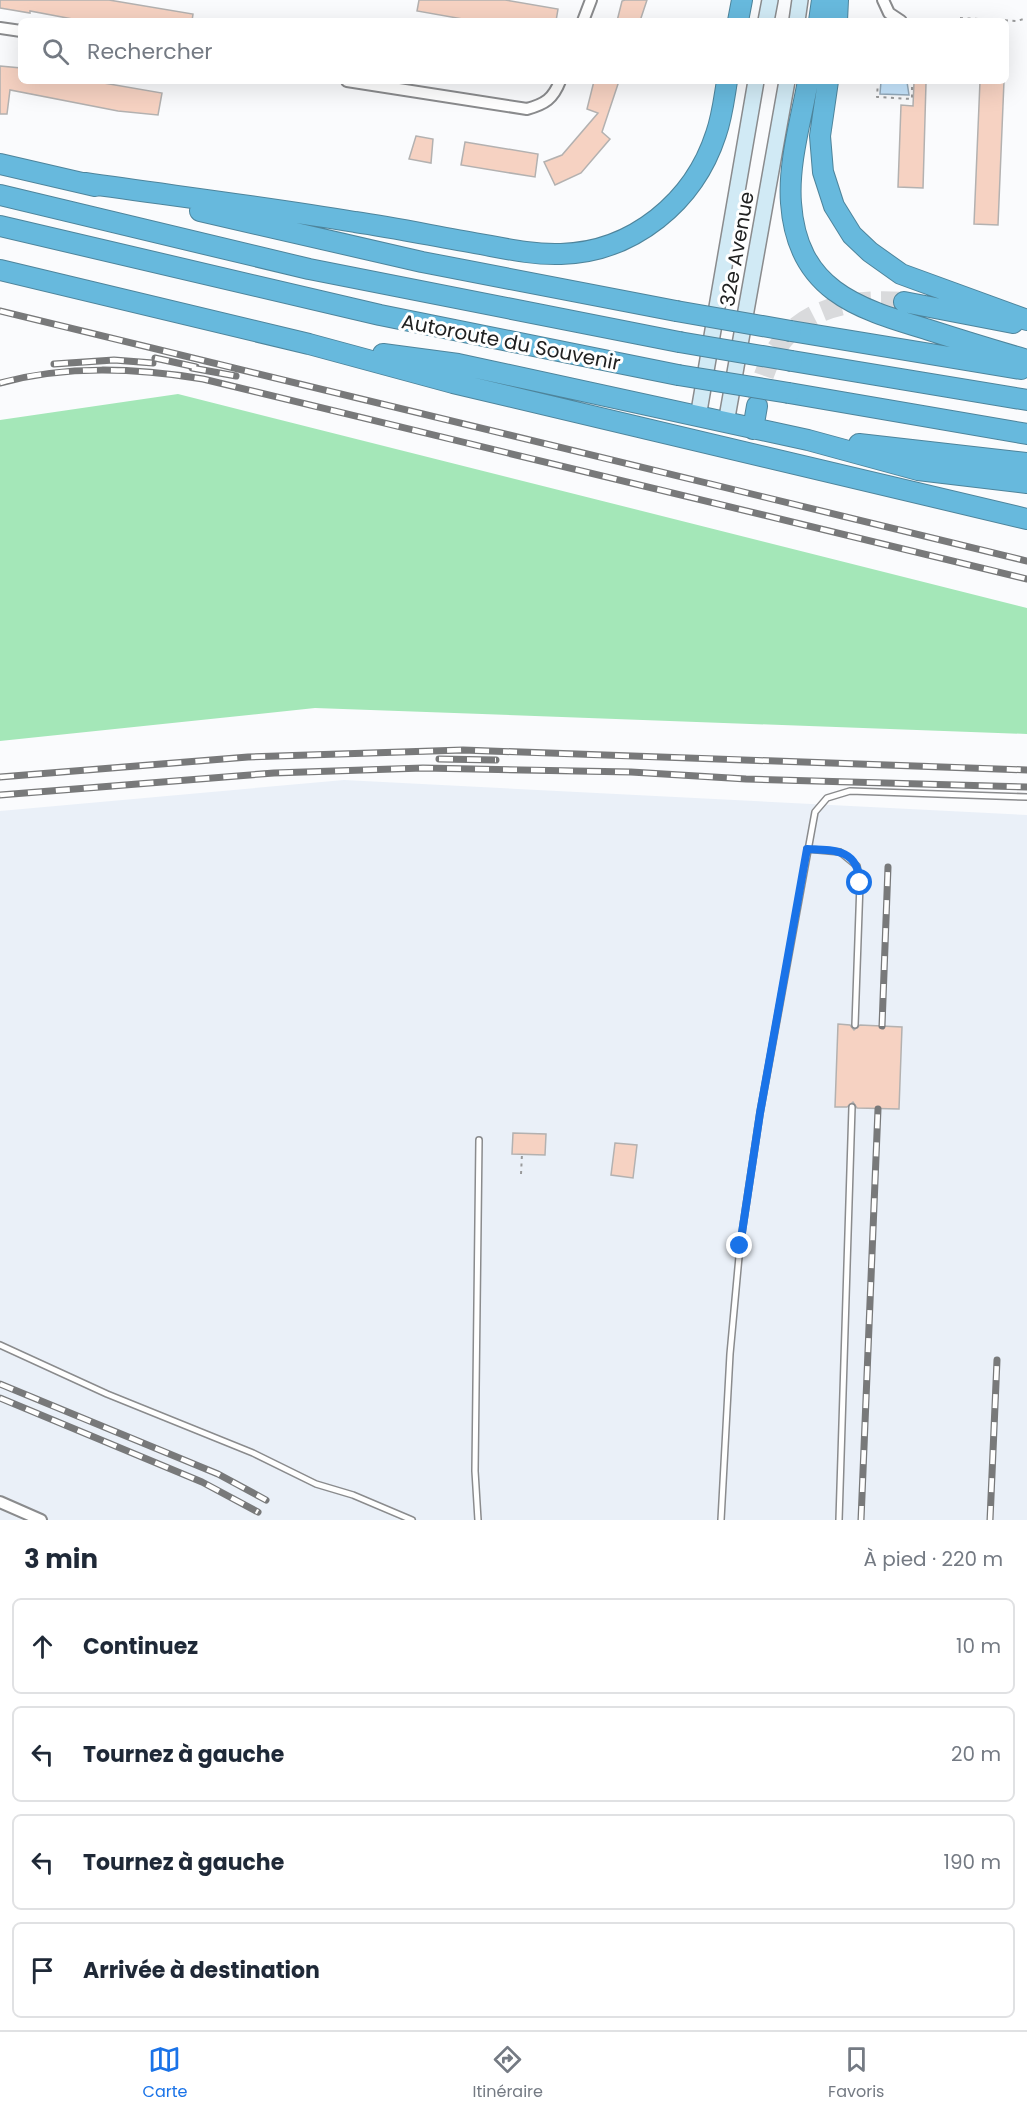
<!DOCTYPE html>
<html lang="fr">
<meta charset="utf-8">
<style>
body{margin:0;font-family:Poppins,sans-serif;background:#f6f6f7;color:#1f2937}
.stop{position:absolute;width:18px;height:18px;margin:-14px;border:4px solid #1a73e8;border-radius:50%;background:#fff}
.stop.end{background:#1a73e8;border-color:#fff;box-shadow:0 2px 6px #0008}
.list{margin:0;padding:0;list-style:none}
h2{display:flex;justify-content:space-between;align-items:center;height:78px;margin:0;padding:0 24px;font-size:26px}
h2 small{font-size:20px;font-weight:400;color:#747a83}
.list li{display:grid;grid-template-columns:39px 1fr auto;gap:18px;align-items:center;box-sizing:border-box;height:96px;margin:0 12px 12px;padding:0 12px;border:2px solid #e0e1e3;border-radius:9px}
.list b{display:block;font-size:22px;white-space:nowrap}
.list em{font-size:20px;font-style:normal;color:#747a83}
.icon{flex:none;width:33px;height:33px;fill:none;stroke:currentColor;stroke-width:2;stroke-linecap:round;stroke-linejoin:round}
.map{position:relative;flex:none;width:1027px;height:1520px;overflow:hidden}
.search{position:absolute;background:#fff;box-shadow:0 6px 24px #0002;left:18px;right:18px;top:18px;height:66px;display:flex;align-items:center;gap:15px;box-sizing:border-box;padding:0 21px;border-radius:9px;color:#747a83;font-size:22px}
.sheet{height:510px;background:#fff}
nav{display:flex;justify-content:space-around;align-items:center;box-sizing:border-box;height:84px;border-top:2px solid #e0e1e3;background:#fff;font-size:16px;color:#747a83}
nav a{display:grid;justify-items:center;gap:3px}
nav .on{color:#1a73e8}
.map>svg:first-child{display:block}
.built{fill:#eaf0f8}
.green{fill:#a4e7b8}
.water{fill:#c6e5fd;stroke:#94aabb;stroke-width:1.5}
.building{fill:#f6d2c2;stroke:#b3b1b0;stroke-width:1.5}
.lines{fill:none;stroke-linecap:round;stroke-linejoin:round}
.motorway-tunnel{stroke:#d9dadc;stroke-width:20;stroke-dasharray:20 10;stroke-linecap:butt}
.service-casing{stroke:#8a8b8d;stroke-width:8}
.minor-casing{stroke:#8a8b8d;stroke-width:14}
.secondary-casing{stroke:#8a8b8d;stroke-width:18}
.motorway-casing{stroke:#4e849b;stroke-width:22}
.path{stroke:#999a9b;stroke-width:2;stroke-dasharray:3 4.5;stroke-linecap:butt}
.service{stroke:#fff;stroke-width:5}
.minor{stroke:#fff;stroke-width:10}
.secondary{stroke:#d1eaf5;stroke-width:15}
.motorway{stroke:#67b9dd;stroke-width:20}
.rail-casing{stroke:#78797a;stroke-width:7}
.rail{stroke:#fff;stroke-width:4.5;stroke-dasharray:14;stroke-linecap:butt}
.motorway-bridge-casing{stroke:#4e849b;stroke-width:22;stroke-linecap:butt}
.motorway-bridge{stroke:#67b9dd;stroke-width:20}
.route{stroke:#1a73e8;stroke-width:8}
.labels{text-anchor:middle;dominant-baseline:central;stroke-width:6;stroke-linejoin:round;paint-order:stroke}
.street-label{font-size:20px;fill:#202121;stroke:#fff}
</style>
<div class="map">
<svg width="1027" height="1520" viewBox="0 0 1027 1520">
<rect width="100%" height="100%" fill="#fafbfd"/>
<!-- built -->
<path class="built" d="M344,780L1027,815V1520H0V811Z"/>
<!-- green -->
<path class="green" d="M178,394L1027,608V734L315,708L0,741V420Z"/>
<!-- water -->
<path class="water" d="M881,81L907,82L909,95L880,94Z"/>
<!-- building -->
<path class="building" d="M0,0H109L193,14L192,21H83L30,11V13L0,8Z
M419,0H505L558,9L556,21H474L417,11Z
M625,0H647L640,21H617L622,1Z
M0,66L21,68V81H92L162,93L158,115L118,111L10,90L7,114H0Z
M594,81H619L602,132L610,139L581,173L555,185L544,162L562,155L598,113L587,109Z
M980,81H1004L998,225L974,224Z
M914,82L926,83L923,188L898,187L901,105L913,106Z
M416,136L433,139L431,163L409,159Z
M465,142L538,154L535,177L461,165Z
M838,1024L850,1025L854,1030L860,1025L902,1027L899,1109L857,1108L853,1102L847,1107H835Z
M513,1133L546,1134L545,1155L512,1154Z
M615,1143L637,1145L633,1178L611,1175Z"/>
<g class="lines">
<!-- motorway-tunnel -->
<path class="motorway-tunnel" d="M757,405C769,322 825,296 904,302"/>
<!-- service casing -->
<g class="service-casing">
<path id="service" d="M807,849L840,852L857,866L860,883L855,1025
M0,1345L107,1394L253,1453L316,1484L353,1495L412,1520
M478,1520L475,1471L479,1140
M721,1520L730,1354L740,1246L760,1113L815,812L827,798L850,791L1027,797
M839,1520L852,1107"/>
</g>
<!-- minor casing -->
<g class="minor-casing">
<path id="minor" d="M883,0L889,13L901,21
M583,21L591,0
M0,28L21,31
M347,81L527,109C545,104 553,99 560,81
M0,1502L41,1520"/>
</g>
<!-- secondary casing -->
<g class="secondary-casing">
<path id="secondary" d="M766,21L770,0
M797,21L800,0
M698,417L756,81
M726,423L787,81"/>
</g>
<!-- motorway casing -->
<g class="motorway-casing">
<path id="motorway" d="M738,21L742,0
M819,21L822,0
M837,21L838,0
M808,81C801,120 788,164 791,203C797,289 855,308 926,329C960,340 993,350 1027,360
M828,81L820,136L823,172L834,206L852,235L870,252L901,274L1027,320
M0,164L95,186
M85,183C175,196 265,207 355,222C397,228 438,237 480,244C507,249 534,255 561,254C633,252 694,202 716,134C722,117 724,99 727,81
M0,195L309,269L679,342
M200,211L422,262L676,311
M0,226L380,315L678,375
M0,270L309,344L453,383L1027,519
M904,302L1013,323
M791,331L1021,369
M383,354L458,364L808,440L918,470L1027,483
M792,361L1027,400
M789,393L1027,434
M753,429L757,406
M859,444L1027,463"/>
</g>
<!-- path -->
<path class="path" d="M960,18L1017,21L1027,18
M878,81L877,97L912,99V81
M521,1174L522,1154"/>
<!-- service -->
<use href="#service" class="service"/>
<!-- minor -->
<use href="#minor" class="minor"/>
<!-- secondary -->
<use href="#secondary" class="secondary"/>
<!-- motorway -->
<use href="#motorway" class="motorway"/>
<!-- rail casing -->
<g class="rail-casing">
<path id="rail" d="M0,311L1027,561
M155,358L196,367
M54,364L114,360L153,363
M192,368L236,376
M0,383C67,365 135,368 203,379L1027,579
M439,759L496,760
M0,777L248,757L463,750L1027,770
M0,795L274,773L423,768L631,772L746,779L1027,787
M882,1026L888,867
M0,1384L218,1474L266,1500
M0,1398L202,1482L258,1512
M861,1520L878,1109
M990,1520L997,1360"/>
</g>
<!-- rail -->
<use href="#rail" class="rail"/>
<!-- motorway-bridge casing -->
<g class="motorway-bridge-casing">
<path id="motorway-bridge" d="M676,311L791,331
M679,342L792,361
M678,375L789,393"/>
</g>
<!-- motorway-bridge -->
<use href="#motorway-bridge" class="motorway-bridge"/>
</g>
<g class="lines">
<!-- route -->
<path class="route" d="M740,1246L760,1113L807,849C835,850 858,849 860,883"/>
</g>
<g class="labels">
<!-- street labels -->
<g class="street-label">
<text transform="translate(737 249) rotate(-80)">32e Avenue</text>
<text transform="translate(511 342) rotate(11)">Autoroute du Souvenir</text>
</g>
</g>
</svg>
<div class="stop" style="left:860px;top:883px"></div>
<div class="stop end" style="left:740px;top:1246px"></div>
<div class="search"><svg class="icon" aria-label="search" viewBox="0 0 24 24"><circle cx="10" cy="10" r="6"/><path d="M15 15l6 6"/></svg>Rechercher</div>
</div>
<section class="sheet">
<h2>3 min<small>À pied · 220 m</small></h2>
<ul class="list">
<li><svg class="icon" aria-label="ahead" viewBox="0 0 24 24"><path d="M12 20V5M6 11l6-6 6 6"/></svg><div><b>Continuez</b></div><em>10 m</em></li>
<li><svg class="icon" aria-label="left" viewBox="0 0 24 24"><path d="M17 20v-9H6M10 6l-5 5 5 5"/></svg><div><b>Tournez à gauche</b></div><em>20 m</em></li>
<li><svg class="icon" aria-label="left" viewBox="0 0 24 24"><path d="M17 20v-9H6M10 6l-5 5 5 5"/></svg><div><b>Tournez à gauche</b></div><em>190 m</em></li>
<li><svg class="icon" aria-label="arrive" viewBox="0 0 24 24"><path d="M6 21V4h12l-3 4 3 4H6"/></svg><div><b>Arrivée à destination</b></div></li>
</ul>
</section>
<nav>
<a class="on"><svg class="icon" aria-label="map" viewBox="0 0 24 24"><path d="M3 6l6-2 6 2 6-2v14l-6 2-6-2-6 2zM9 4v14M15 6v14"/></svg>Carte</a>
<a><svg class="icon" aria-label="directions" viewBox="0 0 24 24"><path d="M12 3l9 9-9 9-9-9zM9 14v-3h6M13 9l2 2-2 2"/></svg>Itinéraire</a>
<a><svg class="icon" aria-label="saved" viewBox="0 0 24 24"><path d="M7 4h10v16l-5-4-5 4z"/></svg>Favoris</a>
</nav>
